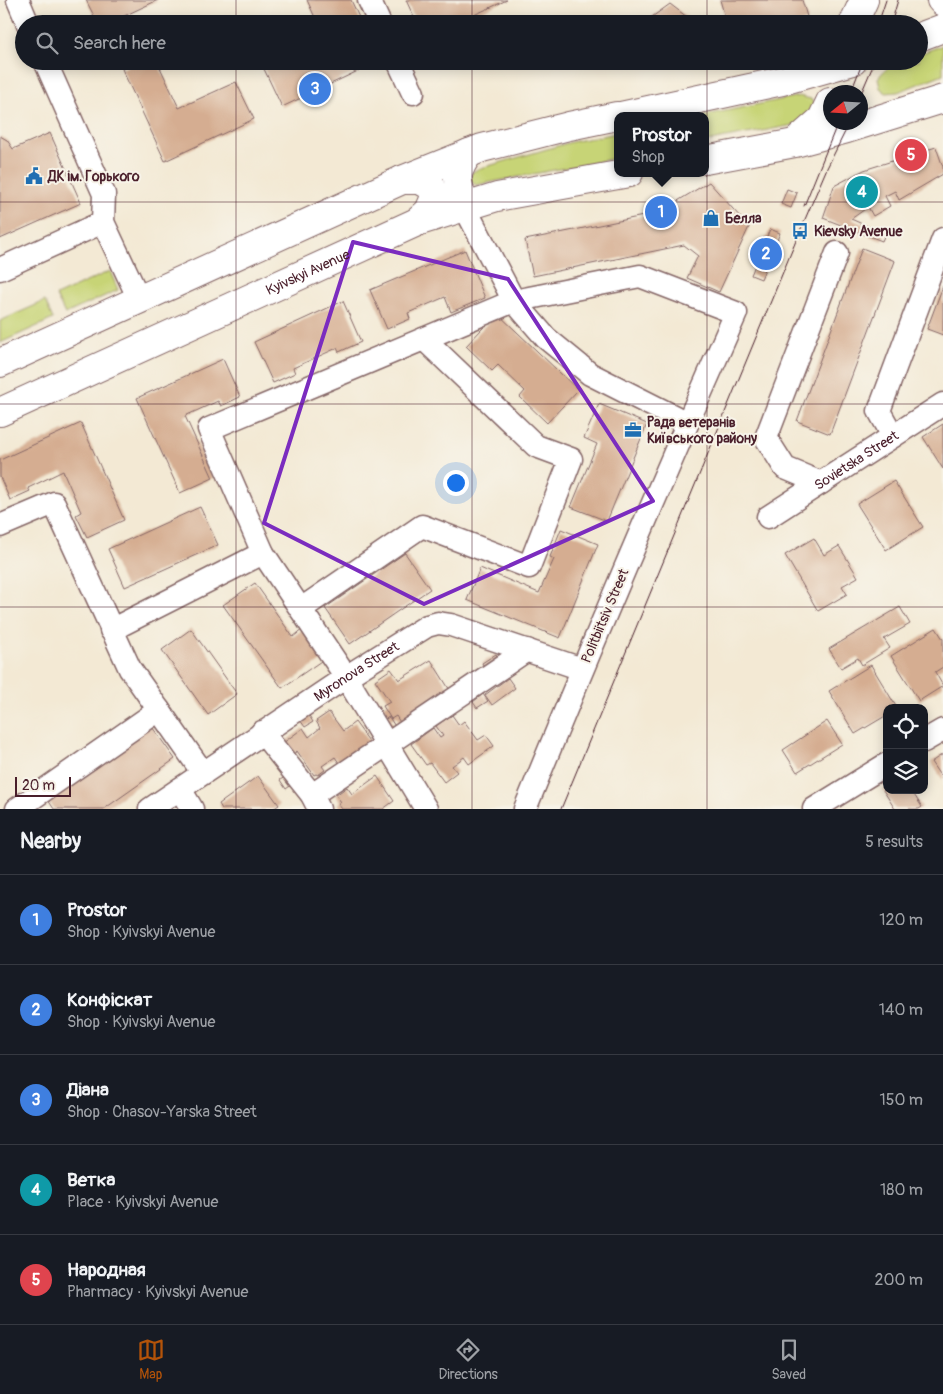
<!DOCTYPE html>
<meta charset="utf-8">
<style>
body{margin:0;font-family:Pangolin,sans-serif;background:#20242c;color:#f1f3f6}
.controls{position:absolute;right:15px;bottom:15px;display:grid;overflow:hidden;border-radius:10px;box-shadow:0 2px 12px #0003}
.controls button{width:45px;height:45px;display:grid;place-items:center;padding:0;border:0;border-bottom:1px solid #363941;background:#171b24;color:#f1f3f6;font:25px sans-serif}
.compass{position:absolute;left:823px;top:85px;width:45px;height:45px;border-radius:50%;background:#171b24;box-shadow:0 2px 12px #0003;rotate:252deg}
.scale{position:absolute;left:15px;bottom:12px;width:56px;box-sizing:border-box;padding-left:5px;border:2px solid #4a1f2b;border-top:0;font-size:14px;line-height:18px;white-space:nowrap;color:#4a1f2b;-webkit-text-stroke:4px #f7f3e8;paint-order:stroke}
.you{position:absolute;left:455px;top:482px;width:18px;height:18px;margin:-12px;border:4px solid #fff;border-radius:50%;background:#1a73e8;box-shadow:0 0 0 8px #1a73e833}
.badge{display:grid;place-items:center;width:32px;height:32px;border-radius:50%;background:#b45309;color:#fff;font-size:16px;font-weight:700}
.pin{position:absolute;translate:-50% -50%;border:2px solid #fff;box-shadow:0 1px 5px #0006}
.popup{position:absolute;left:614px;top:112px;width:95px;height:65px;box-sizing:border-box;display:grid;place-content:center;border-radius:10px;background:#171b24;filter:drop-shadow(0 1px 4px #0005);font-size:16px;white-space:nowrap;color:#9ea1a6}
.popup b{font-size:19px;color:#f1f3f6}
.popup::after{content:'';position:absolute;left:50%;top:100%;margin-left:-10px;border:10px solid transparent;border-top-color:#171b24}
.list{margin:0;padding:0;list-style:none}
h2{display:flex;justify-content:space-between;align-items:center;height:65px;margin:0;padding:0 20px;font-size:21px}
h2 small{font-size:16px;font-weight:400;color:#9ea1a6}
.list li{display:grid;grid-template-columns:32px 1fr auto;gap:15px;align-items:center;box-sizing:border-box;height:90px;padding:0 20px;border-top:1px solid #363941}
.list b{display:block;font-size:19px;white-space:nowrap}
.list p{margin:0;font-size:16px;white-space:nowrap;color:#9ea1a6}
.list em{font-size:16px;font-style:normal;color:#9ea1a6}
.icon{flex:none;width:28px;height:28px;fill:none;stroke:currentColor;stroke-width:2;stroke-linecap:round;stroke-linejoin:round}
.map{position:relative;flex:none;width:943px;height:809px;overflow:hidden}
.search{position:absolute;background:#171b24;box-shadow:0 2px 12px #0003;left:15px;right:15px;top:15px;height:55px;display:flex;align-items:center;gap:12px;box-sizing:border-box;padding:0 18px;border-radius:28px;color:#9ea1a6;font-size:19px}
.sheet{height:515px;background:#171b24}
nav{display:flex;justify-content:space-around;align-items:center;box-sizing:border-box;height:70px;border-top:1px solid #363941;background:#171b24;font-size:14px;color:#9ea1a6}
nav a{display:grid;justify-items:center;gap:2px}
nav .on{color:#b45309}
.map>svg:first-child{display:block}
.green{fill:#c7d476;stroke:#887a50}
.building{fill:#d5ad91}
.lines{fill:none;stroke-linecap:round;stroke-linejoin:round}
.minor-casing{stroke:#856666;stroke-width:25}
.major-casing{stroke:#856666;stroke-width:30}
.minor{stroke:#fff;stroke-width:22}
.major{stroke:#fff;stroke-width:28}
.tram{stroke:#4a1f2b;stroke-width:1}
.marked{fill:none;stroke:#7b2cbf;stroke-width:4;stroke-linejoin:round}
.grid{fill:none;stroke:#4a1f2b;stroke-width:1;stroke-opacity:0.55}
.labels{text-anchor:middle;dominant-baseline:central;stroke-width:4;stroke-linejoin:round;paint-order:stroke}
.poi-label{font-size:14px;font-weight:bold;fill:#4a1f2b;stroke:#f7f3e8;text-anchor:start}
.street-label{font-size:14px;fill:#4a1f2b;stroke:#f7f3e8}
</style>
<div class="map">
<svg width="943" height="809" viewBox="0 0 943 809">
<rect width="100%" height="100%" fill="#f7f3e8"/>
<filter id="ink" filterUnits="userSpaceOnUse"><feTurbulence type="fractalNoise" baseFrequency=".02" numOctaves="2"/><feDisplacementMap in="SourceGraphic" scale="10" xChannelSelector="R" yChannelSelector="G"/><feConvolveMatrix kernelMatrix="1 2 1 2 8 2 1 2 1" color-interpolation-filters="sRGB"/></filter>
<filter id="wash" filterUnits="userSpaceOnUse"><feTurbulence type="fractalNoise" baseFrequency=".0096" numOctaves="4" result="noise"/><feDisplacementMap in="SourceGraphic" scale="20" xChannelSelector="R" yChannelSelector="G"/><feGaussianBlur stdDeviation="1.12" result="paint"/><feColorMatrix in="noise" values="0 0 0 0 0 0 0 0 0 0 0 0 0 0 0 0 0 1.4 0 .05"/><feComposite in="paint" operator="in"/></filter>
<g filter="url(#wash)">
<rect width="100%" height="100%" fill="#f3e9d4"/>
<!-- green -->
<path class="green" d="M943,45V74L898,92L886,93L880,88L878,78C889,63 902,61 919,61V54Z
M799,96L811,99L815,107L804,123L705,142V116H701Z
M617,133V158L476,185L470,181L469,174L478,169L571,142Z
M110,271L118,290L65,314L56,296Z
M45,301L53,319L0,343V321Z"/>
<g id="blocks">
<!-- building -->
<path class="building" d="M86,0H158L107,24H98Z
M307,0H351L362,24H318Z
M406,0H507L454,24H417Z
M720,0H802L808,20L795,24H727Z
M670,4L696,24H646L645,22Z
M137,61H157L179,108L236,82L254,119L165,161L122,69Z
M281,61H379L282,107L264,69Z
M50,133L81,203L0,239V136L7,140L13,149Z
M936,147L943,167V174L899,200L895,191L885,196L890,206L873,216L868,207L851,219L885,234L882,241L823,218L834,186L864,170Z
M709,182L749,227L719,292L687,278L698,256L684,245L533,276L525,240L678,209L676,202Z
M787,189L797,193L791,208L781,204Z
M770,229L780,233L761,279L751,275Z
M862,248L895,261L830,434L797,421Z
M465,250L485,298L451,312L445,297L408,313L410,319L387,329L370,290Z
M943,286V335L927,329Z
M343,301L361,342L339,352L337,348L293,368L295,373L273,383L254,342Z
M497,313L578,390L547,423L520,397L525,391L498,365L492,371L466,346Z
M223,359L240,397L221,406L218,401L185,416L213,478L180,493L137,398Z
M599,404L647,424L607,521L571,507L597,444L584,438Z
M81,423L124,520L87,537L76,515L81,512L63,471L28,488L30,491L10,500L0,477V460Z
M943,424V469L923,437Z
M894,481L923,527L886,550L857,504Z
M200,507L218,545L125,587L108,549Z
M561,529L598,544L560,638L467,600L480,568L539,593L554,559L550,557Z
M814,538L824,555L839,546L858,577L842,586L847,594L818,611L785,555Z
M405,553L430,589L350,644L325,608Z
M255,583L293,637L303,629L324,659L282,688L223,605Z
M900,607L910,624L884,639L890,648L862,665L858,658L841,668L829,649Z
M936,628L943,639V667L935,672L943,686L919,701L891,656Z
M191,629L237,694L208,715L162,650Z
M496,654L502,664L487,673L482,663Z
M431,660L453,695L403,727L396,716L391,719L383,706L390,702L375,680L391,669L399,680Z
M871,665L897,708H887V715L855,734L829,691Z
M508,678L515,688L492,705L485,695Z
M483,694L488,701L477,708L473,702Z
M329,712L343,731L355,722L374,748L344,770L335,757L322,766L325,770L318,775L316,774L314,775L297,751L292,755L283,743L303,728L309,737L320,728L316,721Z
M308,714L313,722L305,727L300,720Z
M452,715L459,725L464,721L478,740L486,735L494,746L469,764L464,757L452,766L457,772L444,782L430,763L426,765L411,744L433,728L440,738L443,736L436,726Z
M389,717L398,731L388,737L379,723Z
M827,721L842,744L797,772L783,750Z
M150,724L175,759L104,809H54L46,797Z
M943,754V780L931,762Z
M288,775L294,783L286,789L280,780Z
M258,776L279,805L273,809H222L219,804Z
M377,776L394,801L383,809H342L338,804L341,802L336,795L347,787L352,794Z
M887,788V790H911L922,807L919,809H895L883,790Z"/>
</g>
</g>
<g filter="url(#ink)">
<use href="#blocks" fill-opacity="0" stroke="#856666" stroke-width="1"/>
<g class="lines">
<!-- minor casing -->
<g class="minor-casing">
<g id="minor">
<path d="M18,0L28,24"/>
<path d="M369,0L380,24"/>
<path d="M45,61L104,194L103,222L139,299"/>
<path d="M398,61L413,93"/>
<path d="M464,206L514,301L546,338L590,374L687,423"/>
<path d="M0,269L103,222"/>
<path d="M893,436L879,411L943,239"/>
<path d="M821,483L785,468L766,438L837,253"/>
<path id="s1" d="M768,517L943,404"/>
<path d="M0,526L54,503L130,669L159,710L17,809"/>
<path d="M301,609L422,526L529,567L571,459L536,446L424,339"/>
<path d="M111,630L263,553"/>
<path d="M159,710L203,773"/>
<path d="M262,732L312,795L319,809"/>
<path d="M924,741L943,730"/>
<path d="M180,789L192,809"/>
<path d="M312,795L527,650"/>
<path id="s2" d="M150,809L346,677L427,626L438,623L451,625L582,669"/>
<path d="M426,809L346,677L263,553L209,429L514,301L640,276L736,313C663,477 593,642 525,809"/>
<path d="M814,809L887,764"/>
</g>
</g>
<!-- major casing -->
<g class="major-casing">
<g id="major">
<path d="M941,0L943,2"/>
<path d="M853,24L864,0"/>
<path d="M919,37L943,28"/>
<path d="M621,116L782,81L853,61"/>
<path d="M796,142L822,119L830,102"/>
<path d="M705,160L795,143L847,129L943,99"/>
<path d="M402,180H420L431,186L435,197L429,211L417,222"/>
<path d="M464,206C458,180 452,177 469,153"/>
<path d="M0,363L402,180L482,148L569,126L617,116"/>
<path id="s3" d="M0,412L417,222L497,197L629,173"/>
</g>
</g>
<!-- minor -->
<use href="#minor" class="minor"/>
<!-- major -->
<use href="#major" class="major"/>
<!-- tram -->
<path class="tram" d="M878,24L886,0
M891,24L898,0
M851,92L863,61
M860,96L875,61
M804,206L838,122
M561,809L800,231L827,168L850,122"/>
</g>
</g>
<!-- marked area -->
<path class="marked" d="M353,242L508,279L653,501L424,604L264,523Z"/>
<!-- grid -->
<path class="grid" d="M236,0V24M472,0V24M707,0V24M236,61V809M472,61V809M707,61V809M0,202H943M0,404H943M0,607H943"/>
<!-- icons -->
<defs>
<g id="civic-bare" transform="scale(1.35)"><path d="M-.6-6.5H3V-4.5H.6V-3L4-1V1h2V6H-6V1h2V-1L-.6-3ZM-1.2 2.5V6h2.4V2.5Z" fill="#1f6fb2" stroke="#f7f3e8" stroke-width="2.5" paint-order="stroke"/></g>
<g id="shop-bare" transform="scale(1.35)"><path d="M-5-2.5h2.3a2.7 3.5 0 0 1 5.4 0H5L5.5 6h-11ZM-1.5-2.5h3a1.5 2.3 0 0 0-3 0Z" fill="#1f6fb2" stroke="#f7f3e8" stroke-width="2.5" paint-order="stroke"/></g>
<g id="bus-bare" transform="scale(1.35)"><path d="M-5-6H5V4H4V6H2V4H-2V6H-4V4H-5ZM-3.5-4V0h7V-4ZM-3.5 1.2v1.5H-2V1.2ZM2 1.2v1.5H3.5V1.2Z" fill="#1f6fb2" stroke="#f7f3e8" stroke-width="2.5" paint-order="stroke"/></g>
<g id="office-bare" transform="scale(1.35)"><path d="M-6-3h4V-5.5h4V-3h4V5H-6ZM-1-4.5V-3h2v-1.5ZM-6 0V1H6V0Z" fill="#1f6fb2" stroke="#f7f3e8" stroke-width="2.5" paint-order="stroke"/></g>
</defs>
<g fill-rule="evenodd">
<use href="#civic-bare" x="34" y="176"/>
<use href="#shop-bare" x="711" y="218"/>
<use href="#bus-bare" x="800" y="231"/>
<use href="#office-bare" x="633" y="430"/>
</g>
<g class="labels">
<!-- poi labels -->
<g class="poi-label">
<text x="48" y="176">ДК ім. Горького</text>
<text x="725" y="218">Белла</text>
<text x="814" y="231">Kievsky Avenue</text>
<text x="647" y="422">Рада ветеранів<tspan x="647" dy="16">Київського району</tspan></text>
</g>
<!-- street labels -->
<g class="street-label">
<text stroke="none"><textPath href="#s3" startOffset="338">Kyivskyi Avenue</textPath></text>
<text stroke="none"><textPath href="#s1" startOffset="105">Sovietska Street</textPath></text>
<text transform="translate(605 616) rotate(-67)">Politbiitsiv Street</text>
<text stroke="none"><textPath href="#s2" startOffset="248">Myronova Street</textPath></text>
</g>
</g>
</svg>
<div class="controls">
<button><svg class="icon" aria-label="locate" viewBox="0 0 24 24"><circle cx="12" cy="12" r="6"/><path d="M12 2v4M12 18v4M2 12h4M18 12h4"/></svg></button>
<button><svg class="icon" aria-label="layers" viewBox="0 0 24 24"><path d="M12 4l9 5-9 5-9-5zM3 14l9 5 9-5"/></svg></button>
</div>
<svg class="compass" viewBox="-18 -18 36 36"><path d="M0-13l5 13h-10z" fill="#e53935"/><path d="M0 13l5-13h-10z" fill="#9ea1a6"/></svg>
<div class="scale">20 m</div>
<div class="you"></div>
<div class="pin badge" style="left:661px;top:212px;background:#3f7fe0">1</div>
<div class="popup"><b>Prostor</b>Shop</div>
<div class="pin badge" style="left:766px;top:254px;background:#3f7fe0">2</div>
<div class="pin badge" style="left:315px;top:89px;background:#3f7fe0">3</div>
<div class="pin badge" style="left:862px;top:192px;background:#0f9aa8">4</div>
<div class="pin badge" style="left:911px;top:155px;background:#e0444e">5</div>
<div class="search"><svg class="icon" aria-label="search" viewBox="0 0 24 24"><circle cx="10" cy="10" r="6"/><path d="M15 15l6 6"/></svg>Search here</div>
</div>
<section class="sheet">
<h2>Nearby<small>5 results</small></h2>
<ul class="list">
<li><span class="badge" style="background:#3f7fe0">1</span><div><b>Prostor</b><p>Shop · Kyivskyi Avenue</p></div><em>120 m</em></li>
<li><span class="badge" style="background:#3f7fe0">2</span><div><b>Конфіскат</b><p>Shop · Kyivskyi Avenue</p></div><em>140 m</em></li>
<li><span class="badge" style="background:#3f7fe0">3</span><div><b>Діана</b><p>Shop · Chasov-Yarska Street</p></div><em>150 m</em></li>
<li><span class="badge" style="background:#0f9aa8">4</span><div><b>Ветка</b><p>Place · Kyivskyi Avenue</p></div><em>180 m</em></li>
<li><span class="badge" style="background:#e0444e">5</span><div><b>Народная</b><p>Pharmacy · Kyivskyi Avenue</p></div><em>200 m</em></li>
</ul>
</section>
<nav>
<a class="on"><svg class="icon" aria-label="map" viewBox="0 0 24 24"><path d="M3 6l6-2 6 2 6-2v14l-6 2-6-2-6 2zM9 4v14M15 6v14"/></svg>Map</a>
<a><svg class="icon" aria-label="directions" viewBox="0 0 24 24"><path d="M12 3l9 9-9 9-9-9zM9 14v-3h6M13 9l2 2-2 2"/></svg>Directions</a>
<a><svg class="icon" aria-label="saved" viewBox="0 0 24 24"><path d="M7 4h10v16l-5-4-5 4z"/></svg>Saved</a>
</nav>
